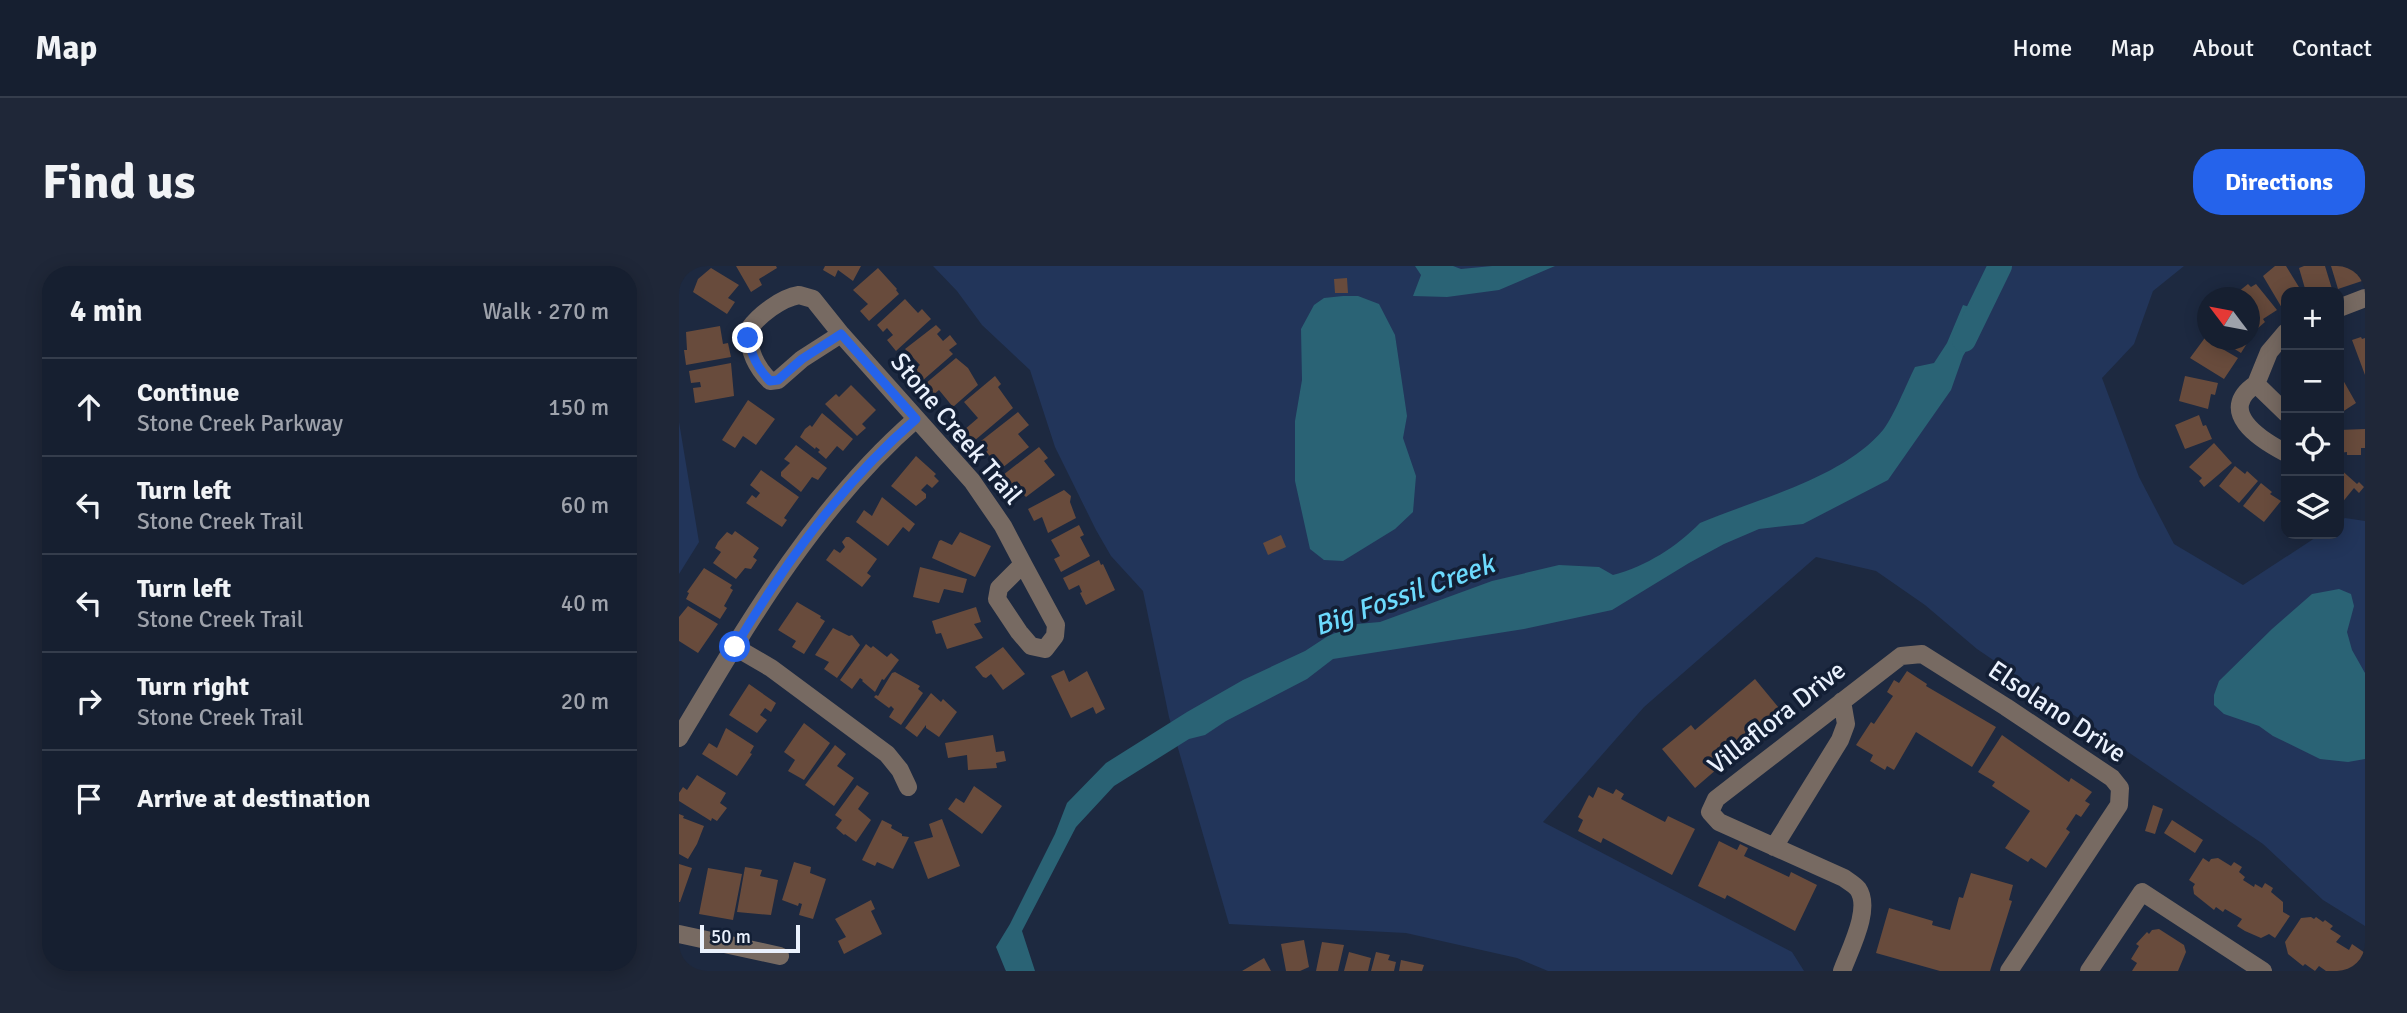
<!DOCTYPE html>
<meta charset="utf-8">
<style>
body{margin:0;font-family:Signika,sans-serif;background:#1f2738;color:#f1f3f6}
.controls{position:absolute;right:21px;top:21px;display:grid;overflow:hidden;border-radius:14px;box-shadow:0 4px 18px #0003}
.controls button{width:63px;height:63px;display:grid;place-items:center;padding:0;border:0;border-bottom:2px solid #353d4c;background:#161f30;color:#f1f3f6;font:35px sans-serif}
.compass{position:absolute;left:1518px;top:21px;width:63px;height:63px;border-radius:50%;background:#161f30;box-shadow:0 4px 18px #0003;rotate:302deg}
.scale{position:absolute;left:21px;bottom:18px;width:100px;box-sizing:border-box;padding-left:7px;border:4px solid #eaf1fd;border-top:0;font-size:19px;line-height:24px;white-space:nowrap;color:#eaf1fd;-webkit-text-stroke:5px #131f35;paint-order:stroke}
.stop{position:absolute;width:21px;height:21px;margin:-16px;border:5px solid #2563eb;border-radius:50%;background:#fff}
.stop.end{background:#2563eb;border-color:#fff;box-shadow:0 2px 7px #0008}
.list{margin:0;padding:0;list-style:none}
h2{display:flex;justify-content:space-between;align-items:center;height:91px;margin:0;padding:0 28px;font-size:30px}
h2 small{font-size:23px;font-weight:400;color:#9ea2ab}
.list li{display:grid;grid-template-columns:46px 1fr auto;gap:21px;align-items:center;box-sizing:border-box;height:98px;padding:0 28px;border-top:2px solid #353d4c}
.list b{display:block;font-size:26px;white-space:nowrap}
.list p{margin:0;font-size:23px;white-space:nowrap;color:#9ea2ab}
.list em{font-size:23px;font-style:normal;color:#9ea2ab}
.icon{flex:none;width:38px;height:38px;fill:none;stroke:currentColor;stroke-width:2;stroke-linecap:round;stroke-linejoin:round}
.map{position:relative;flex:none;width:1686px;height:705px;overflow:hidden;border-radius:28px}
header{display:flex;align-items:center;gap:42px;box-sizing:border-box;height:98px;padding:0 35px;background:#161f30;border-bottom:2px solid #353d4c}
header strong{font-size:33px}
nav{display:flex;gap:38px;margin-inline-start:auto;font-size:24px}
.intro{display:flex;align-items:center;justify-content:space-between;box-sizing:border-box;height:168px;padding:0 42px}
h1{margin:0;font-size:49px}
.button{padding:18px 32px;border-radius:28px;background:#2563eb;color:#fff;font-size:24px;font-weight:700}
main{display:flex;gap:42px;padding:0 42px}
aside{flex:1;background:#161f30;border-radius:28px;box-shadow:0 4px 18px #0003}
.map>svg:first-child{display:block}
.green{fill:#22355a}
.water{fill:#2a6375}
.lines{fill:none;stroke-linecap:round;stroke-linejoin:round}
.river{stroke:#2a6375;stroke-width:24}
.building{fill:#684b3c}
.minor{stroke:#776a62;stroke-width:18}
.route{stroke:#2563eb;stroke-width:9}
.labels{text-anchor:middle;dominant-baseline:central;stroke-width:7;stroke-linejoin:round;paint-order:stroke}
.street-label{font-size:26px;fill:#eaf1fd;stroke:#131f35}
.water-label{font-size:28px;font-style:italic;fill:#6cdafd;stroke:#131f35}
</style>
<header>
<strong>Map</strong>
<nav><a>Home</a><a>Map</a><a>About</a><a>Contact</a></nav>
</header>
<div class="intro"><h1>Find us</h1><a class="button">Directions</a></div>
<main>
<aside>
<h2>4 min<small>Walk · 270 m</small></h2>
<ul class="list">
<li><svg class="icon" aria-label="ahead" viewBox="0 0 24 24"><path d="M12 20V5M6 11l6-6 6 6"/></svg><div><b>Continue</b><p>Stone Creek Parkway</p></div><em>150 m</em></li>
<li><svg class="icon" aria-label="left" viewBox="0 0 24 24"><path d="M17 20v-9H6M10 6l-5 5 5 5"/></svg><div><b>Turn left</b><p>Stone Creek Trail</p></div><em>60 m</em></li>
<li><svg class="icon" aria-label="left" viewBox="0 0 24 24"><path d="M17 20v-9H6M10 6l-5 5 5 5"/></svg><div><b>Turn left</b><p>Stone Creek Trail</p></div><em>40 m</em></li>
<li><svg class="icon" aria-label="right" viewBox="0 0 24 24"><path d="M7 20v-9h11M14 6l5 5-5 5"/></svg><div><b>Turn right</b><p>Stone Creek Trail</p></div><em>20 m</em></li>
<li><svg class="icon" aria-label="arrive" viewBox="0 0 24 24"><path d="M6 21V4h12l-3 4 3 4H6"/></svg><div><b>Arrive at destination</b></div></li>
</ul>
</aside>
<div class="map">
<svg width="1686" height="705" viewBox="0 0 1686 705">
<rect width="100%" height="100%" fill="#1d2940"/>
<!-- green -->
<path class="green" d="M254,0H1505L1474,25L1455,78L1423,112L1460,211L1495,278L1564,319L1642,268H1660V256L1666,252L1686,255V660L1644,634L1584,578L1298,383L1246,339L1197,305L1137,291L965,441L864,556L1113,686L1125,705H869L838,692L727,667L550,658L490,451L464,325L432,290L417,264L376,181L351,104L303,59L278,25Z
M0,156L20,276L0,308Z"/>
<!-- water -->
<path class="water" d="M736,0H774L782,3L813,0H876L820,24L768,31L734,30L742,9Z
M664,30H679L700,38L716,69L728,150L724,172L737,210L734,246L716,263L664,295L645,294L631,283L616,215V155L623,114L622,63L635,39L645,32Z
M1284,39L1310,47L1284,90L1272,124L1209,214L1124,258L1080,263L1045,278L1010,297L933,344L845,363L654,393L628,413L547,455L526,469L510,473L435,520L397,561L343,665L356,705H327L326,703L317,681L331,658L376,568L388,537L427,497L508,446L564,414L626,385L649,370L678,358L701,356L813,315L880,299L920,301L934,309C968,300 997,281 1021,257C1078,233 1164,212 1204,164C1215,150 1227,119 1236,101L1255,97L1268,77Z
M1660,323L1672,328L1675,340L1668,366L1673,384L1686,407V493L1669,496L1641,493L1594,470L1580,460L1545,448L1535,439V429L1540,415L1593,363L1633,328Z"/>
<g class="lines">
<!-- river -->
<path class="river" d="M1285,74L1321,0"/>
</g>
<!-- building -->
<path class="building" d="M57,0H97L98,2L80,13L83,19L72,26Z
M146,0H182L174,15L159,4L156,11L144,4Z
M1596,0H1607L1623,26H1607V40L1603,42L1584,10Z
M1625,0H1646L1653,23L1639,26L1638,22L1637,26H1627L1620,2Z
M1652,0H1679L1683,15L1659,23Z
M32,2L60,19L49,32L56,36L48,48L14,26L19,13Z
M199,2L218,23L217,24L220,28L190,55L181,45L189,38L174,24Z
M668,12L669,27H656L655,13Z
M1569,18L1572,21L1577,18L1598,44L1584,53L1586,56L1579,62L1570,51V32L1554,30Z
M226,33L239,47L243,43L252,53L217,85L208,74L214,69L208,62L204,66L198,59Z
M257,59L262,64L258,68L264,75L271,69L278,78L270,84L274,88L243,115L234,105L241,99L226,83Z
M41,60L44,78L49,77L52,91L7,99L5,84H8L7,66Z
M1528,69V74L1559,92L1545,113L1511,92Z
M1682,71L1683,73L1686,72V109L1673,74Z
M1541,74H1570L1562,87Z
M277,92L289,102L299,119L274,141L260,124L254,129L246,118Z
M52,97L55,130L16,137L14,122L22,121L21,116L12,117L10,105Z
M316,110L322,118L319,121L334,142L295,175L285,164L299,152L285,136Z
M1506,110L1539,117L1536,129L1532,128L1529,143L1500,135Z
M1664,114L1677,137L1660,148V117Z
M172,119L197,144L183,158L187,162L178,170L146,138L157,128L160,131Z
M69,134L96,153L77,179L64,170L56,182L43,174Z
M339,146L350,159L339,168L350,181L323,202L307,186L309,184L302,175Z
M143,147L174,173L164,185L158,180L147,193L139,186L141,184L137,181L136,183L121,171L126,163L131,159L133,161Z
M1520,149L1524,160L1527,159L1533,173L1506,183L1496,159Z
M1686,163V182H1682V189H1668V186L1660,187V164Z
M1535,177L1553,197L1525,221L1520,215L1523,212L1510,201Z
M117,179L148,202L139,214L133,211L122,226L102,210V206L111,197L105,193Z
M360,181L369,192L365,195L376,209L347,231L341,225L343,222L338,215L333,220L324,209Z
M237,190L257,208L255,210L260,215L253,222L248,218L242,224L247,228V232L237,240L212,220Z
M1556,200L1566,208L1568,205L1579,215L1560,237L1540,220Z
M1660,202L1678,218L1680,216L1685,221L1680,227L1675,222L1662,238L1660,236Z
M82,204L120,231L105,252L108,254L103,261L67,237L73,229L77,232L81,227L71,219Z
M1582,217L1593,226L1591,228L1602,235L1585,256L1564,240Z
M385,224L392,230L391,236L397,252L369,267L363,251L355,255L349,243Z
M203,231L236,258L230,266L224,261L209,280L177,256L185,244L193,250Z
M400,259L405,269L401,271L411,290L382,306L375,293L381,290L372,274Z
M56,265L80,282L74,291L78,294L72,303L66,302L57,313L34,297L42,286L36,282L39,276L48,266L53,269Z
M281,266L312,280L296,311L253,292L260,275L262,274L273,279Z
M602,269L607,281L589,289L584,277Z
M167,271H170L198,293L188,307L192,310L183,321L147,294L155,283L161,287L166,281L163,276Z
M420,294L422,299L424,298L436,324L407,339L401,327L403,326L400,319L390,324L384,312Z
M241,301L288,313L284,327L265,323L260,337L234,331Z
M25,302L53,319L51,322L54,324L45,340L48,342L41,353L7,333L10,327L8,326Z
M118,336L142,350L141,352L146,355L125,388L113,381L117,375L99,364Z
M9,340L39,358L19,387L0,375V351Z
M297,341L302,356L295,358L304,372L268,383L262,367L257,368L253,355Z
M154,362L170,370L173,369L181,379L158,412L145,403L150,396L136,389Z
M187,378L192,382L194,380L208,391L212,387L220,394L205,414L203,413L196,426L183,415L184,414L181,412L173,423L161,414Z
M324,381L346,408L324,424L312,408L307,412L304,411L296,401Z
M385,404L390,416L408,405L426,443L417,448L414,441L392,452L372,410Z
M1228,405L1248,418L1247,420L1317,461L1293,501L1237,466L1215,504L1208,500L1206,504L1191,495L1194,489L1177,479L1192,456L1195,458L1214,430L1208,426L1215,414L1220,417Z
M216,406L241,420L239,423L244,427L222,459L210,451L215,443L212,440L210,442L195,431L197,429L199,430L213,407Z
M1076,413L1110,454L1081,478L1075,471L1016,522L983,483L1012,459L1016,464Z
M70,418L97,437L92,446L86,442L81,449L88,454L78,467L50,449Z
M252,427L262,436L264,433L278,446L260,471L247,462V459L238,471L226,462Z
M125,457L151,477L125,514L109,505L116,494L105,486Z
M47,462L75,480L71,487L73,488L58,510L23,488L30,477L38,482Z
M314,469L317,486L325,485L327,495L317,497L318,502L289,504L288,489L269,492L266,477Z
M1323,469L1390,516L1392,512L1413,526L1406,535L1411,538L1402,551L1397,548L1387,563L1391,566L1367,602L1352,592L1349,596L1326,582L1351,545L1313,520L1316,516L1299,506Z
M156,479L167,488L158,500L175,512L155,540L126,519Z
M18,509L47,527L41,537L48,542L38,555L33,552L32,555L0,535V527L4,521L8,524Z
M178,519L190,527L179,543L192,554L177,576L166,568L165,569L157,562L163,554L156,549Z
M295,520L323,540L303,568L269,543L277,532L285,537Z
M919,521L934,528L937,523L945,528L942,533L986,556L989,550L1016,563L993,609L924,572L922,577L899,565L904,554L899,551L910,529L914,532Z
M1474,539L1484,543L1476,568L1466,565Z
M0,548L5,550L4,552L25,560L18,578L9,593L0,588Z
M263,553L281,600L249,613L235,576L254,571L250,558Z
M203,554L213,559L212,562L223,568V570L230,571L214,603L198,596L196,600L183,594Z
M1493,554L1524,574L1516,587L1485,567Z
M1040,575L1058,584L1061,578L1069,582L1065,590L1110,611L1112,606L1138,619L1116,665L1048,629L1046,633L1019,620Z
M1524,592L1530,596L1532,593L1539,592L1552,600L1555,596L1563,601L1560,606L1566,611L1564,614L1575,621L1576,618L1583,622L1586,617L1594,622L1592,626L1604,636V646L1611,650L1596,672L1590,668L1582,672L1566,665L1558,660L1563,653L1546,643L1544,646L1537,641L1535,644L1515,628L1514,621L1516,618L1510,614Z
M115,596L132,601L131,607L147,613L134,653L120,649L123,638L120,637L119,640L103,634Z
M0,598L13,602L1,636H0Z
M66,601L83,604L81,610L99,614L92,649L58,646Z
M29,602L63,608L54,654L20,648Z
M1292,607L1334,619L1330,634L1333,635L1311,705H1261L1197,687L1210,642L1254,655L1253,659L1271,664L1280,631L1284,632Z
M192,634L196,643L192,645L203,668L165,688L159,675L167,671L156,653Z
M1632,651L1635,653L1637,651L1644,656L1646,654L1654,660L1651,663L1662,670L1657,676L1670,684L1673,678L1686,687V705H1647L1640,700L1636,705L1626,698L1624,700L1609,688L1606,676L1622,652Z
M1480,663L1505,679L1507,686L1499,705H1453L1458,697L1452,693L1460,680L1457,678L1468,666L1470,668L1473,664Z
M625,674L630,701L621,705H607L602,678Z
M643,676L665,679L659,705H637Z
M670,686L692,692L689,705H665Z
M697,686L711,689L709,694L717,696L715,705H692Z
M585,692L592,705H563Z
M722,694L745,699L743,705H720Z"/>
<g class="lines">
<!-- minor -->
<path class="minor" d="M120,29L134,33L162,68L123,93L99,114L91,115C76,100 69,84 70,63C80,49 102,32 120,29Z
M1660,42L1686,32
M162,68L293,215L324,260L344,298
M1577,118L1590,86L1607,66
M1607,147L1577,118C1537,145 1580,173 1607,187
M344,298L377,359L376,370L366,383L352,380L340,366L318,333L320,322Z
M56,381L92,402L208,488L221,504L229,521
M0,472C68,358 136,241 237,153
M1095,581L1161,474L1167,458L1163,435
M0,668L101,690
M1163,705C1170,685 1193,643 1179,623C1176,619 1169,615 1165,612L1040,556L1031,546L1037,533L1222,390L1243,388L1327,441L1433,512L1441,522L1440,539L1330,705
M1410,705L1463,626L1584,705"/>
</g>
<g class="lines">
<!-- route -->
<path class="route" d="M56,381C106,297 163,217 237,153L162,68L123,93L99,114L91,115C78,102 73,90 69,72"/>
</g>
<g class="labels">
<!-- street labels -->
<g class="street-label">
<text transform="translate(277 163) rotate(50)">Stone Creek Trail</text>
<text transform="translate(1378 446) rotate(34)">Elsolano Drive</text>
<text transform="translate(1098 452) rotate(-38)">Villaflora Drive</text>
</g>
<!-- water labels -->
<g class="water-label">
<text transform="translate(725 329) rotate(-20)">Big Fossil Creek</text>
</g>
</g>
</svg>
<div class="controls">
<button>+</button>
<button>−</button>
<button><svg class="icon" aria-label="locate" viewBox="0 0 24 24"><circle cx="12" cy="12" r="6"/><path d="M12 2v4M12 18v4M2 12h4M18 12h4"/></svg></button>
<button><svg class="icon" aria-label="layers" viewBox="0 0 24 24"><path d="M12 4l9 5-9 5-9-5zM3 14l9 5 9-5"/></svg></button>
</div>
<svg class="compass" viewBox="-18 -18 36 36"><path d="M0-13l5 13h-10z" fill="#e53935"/><path d="M0 13l5-13h-10z" fill="#9ea2ab"/></svg>
<div class="scale">50 m</div>
<div class="stop" style="left:56px;top:381px"></div>
<div class="stop end" style="left:69px;top:72px"></div>
</div>
</main>
